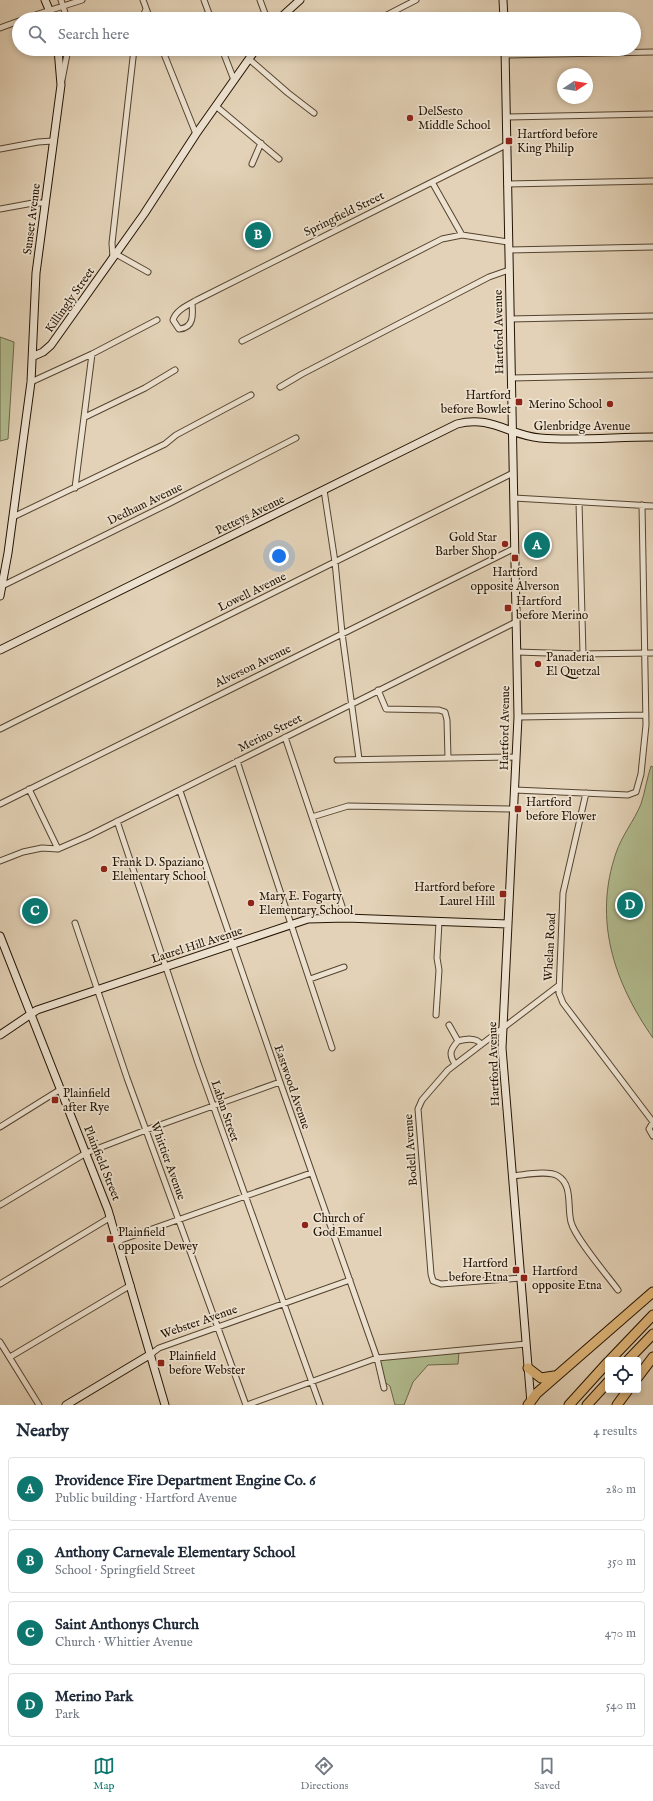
<!DOCTYPE html>
<meta charset="utf-8">
<style>
body{margin:0;font-family:"IM FELL English",serif;background:#f6f6f7;color:#1f2937}
.controls{position:absolute;right:12px;bottom:12px;display:grid;overflow:hidden;border-radius:4px;box-shadow:0 2px 6px #0003}
.controls button{width:36px;height:36px;display:grid;place-items:center;padding:0;border:0;border-bottom:1px solid #e0e1e3;background:#fff;color:#1f2937;font:20px sans-serif}
.compass{position:absolute;left:557px;top:68px;width:36px;height:36px;border-radius:50%;background:#fff;box-shadow:0 2px 6px #0003;rotate:78deg}
.you{position:absolute;left:279px;top:556px;width:14px;height:14px;margin:-10px;border:3px solid #fff;border-radius:50%;background:#1a73e8;box-shadow:0 0 0 6px #1a73e833}
.badge{display:grid;place-items:center;width:26px;height:26px;border-radius:50%;background:#0f766e;color:#fff;font-size:13px;font-weight:700}
.pin{position:absolute;translate:-50% -50%;border:2px solid #fff;box-shadow:0 1px 4px #0006}
.list{margin:0;padding:0;list-style:none}
h2{display:flex;justify-content:space-between;align-items:center;height:52px;margin:0;padding:0 16px;font-size:17px}
h2 small{font-size:13px;font-weight:400;color:#747a83}
.list li{display:grid;grid-template-columns:26px 1fr auto;gap:12px;align-items:center;box-sizing:border-box;height:64px;margin:0 8px 8px;padding:0 8px;border:1px solid #e0e1e3;border-radius:4px}
.list b{display:block;font-size:15px;white-space:nowrap}
.list p{margin:0;font-size:13px;white-space:nowrap;color:#747a83}
.list em{font-size:13px;font-style:normal;color:#747a83}
.icon{flex:none;width:22px;height:22px;fill:none;stroke:currentColor;stroke-width:2;stroke-linecap:round;stroke-linejoin:round}
.map{position:relative;flex:none;width:653px;height:1405px;overflow:hidden}
.search{position:absolute;background:#fff;box-shadow:0 2px 6px #0003;left:12px;right:12px;top:12px;height:44px;display:flex;align-items:center;gap:10px;box-sizing:border-box;padding:0 14px;border-radius:22px;color:#747a83;font-size:15px}
.sheet{height:340px;background:#fff}
nav{display:flex;justify-content:space-around;align-items:center;box-sizing:border-box;height:56px;border-top:1px solid #e0e1e3;background:#fff;font-size:11px;color:#747a83}
nav a{display:grid;justify-items:center;gap:2px}
nav .on{color:#0f766e}
.map>svg:first-child{display:block}
.green{fill:#b2bd90;stroke:#6b684a}
.lines{fill:none;stroke-linecap:round;stroke-linejoin:round}
.street-casing{stroke:#544430;stroke-width:7}
.secondary-casing{stroke:#241403;stroke-width:9}
.highway-casing{stroke:#241403;stroke-width:11}
.street{stroke:#ede2d0;stroke-width:5}
.secondary{stroke:#ede2d0;stroke-width:7}
.highway{stroke:#e2b97c;stroke-width:9}
.poi-dot{fill:#8f2418;stroke:#ede2d0;stroke-width:1.5}
.labels{text-anchor:middle;dominant-baseline:central;stroke-width:3.5;stroke-linejoin:round;paint-order:stroke}
.poi-label{font-size:12px;fill:#241403;stroke:#ede2d0;text-anchor:start}
.street-label{font-size:12px;fill:#241403;stroke:#ede2d0}
</style>
<div class="map">
<svg width="653" height="1405" viewBox="0 0 653 1405">
<rect width="100%" height="100%" fill="#e3d2b7"/>
<filter id="stains"><feTurbulence type="fractalNoise" baseFrequency=".005" numOctaves="4"/><feColorMatrix values="0 0 0 0 .2 0 0 0 0 .09 0 0 0 0 .02 0 0 0 .5 -.17"/></filter>
<radialGradient id="worn" r=".72"><stop offset=".6" stop-color="#630" stop-opacity="0"/><stop offset="1" stop-color="#630" stop-opacity=".3"/></radialGradient>
<!-- green -->
<path class="green" d="M0,337L14,342L8,439L0,441Z
M651,766L653,767V1038C614,982 593,920 616,853C622,835 634,821 641,804C645,792 647,778 651,766Z
M459,1352L458,1364L428,1365L413,1382L404,1405H395L390,1386L383,1381L379,1358Z"/>
<g class="lines">
<!-- street casing -->
<g class="street-casing">
<path id="street" d="M61,0L67,19
M143,0L150,19
M204,0L211,19
M260,0L267,19
M287,13L294,19
M23,19L82,0
M142,19L146,9
M379,19L416,0
M0,28L19,21
M162,49L196,134
M222,49L234,80
M505,55L653,52
M249,59L288,93L314,113
M62,80L68,49
M217,107L279,159
M506,117L653,114
M0,149L38,142L53,141
M252,164L261,143
M432,182L462,235
M507,184L653,181
M0,209L33,203H45
M509,250L653,247
M116,254L148,272
M113,258L112,243L134,49
M192,303C193,315 194,328 179,329L173,320C176,310 188,305 197,300L506,145
M510,319L653,316
M242,341L442,239L462,235L508,242
M511,378L653,375
M31,382L92,354L157,320
M280,387L302,374L489,277L509,270
M85,417L145,388L175,370
M75,488L92,354
M324,490L335,562L342,633L359,759
M514,498L653,506
M579,502L583,654
M13,517L165,444L176,435L251,395
M2,586L170,503L296,438
M517,652L578,654L653,653
M378,690L386,709L439,710L445,712L447,720L448,758
M518,717L646,715
M0,729L513,473
M285,737L346,918
M337,760L516,757
M237,761L332,1048
M29,789L58,849
M515,790L628,795L636,792L641,774L646,725L642,505
M180,791L280,1082L377,1358L384,1388
M586,793L563,893L559,993L563,1003L653,1122
M0,804L515,548
M312,817L348,806L514,809
M117,821L198,1063L320,1405
M0,861L23,852L42,848L58,849L88,836L516,622
M75,923L127,1078L246,1405
M310,979L344,967
M436,1015L439,970L437,958L439,922
M449,1025L458,1041
M455,1064C448,1054 451,1049 458,1041C466,1039 476,1037 481,1044
M653,1122L649,1129L653,1136
M0,1127L61,1089
M512,1176C524,1175 548,1170 558,1176C573,1185 567,1207 571,1222C575,1238 607,1275 618,1290
M0,1205L86,1153L146,1130L280,1082
M118,1241L311,1173
M521,1278L441,1284L433,1281L431,1274L418,1109L422,1100L448,1070L558,986
M0,1284L111,1217
M0,1342L39,1405
M151,1354L159,1348L350,1280
M10,1357L131,1285
M247,1405L377,1358L526,1344"/>
</g>
<!-- secondary casing -->
<g class="secondary-casing">
<path id="secondary" d="M45,0L53,19
M503,0L504,19
M279,19L300,0
M505,49L518,717L502,1048L531,1403
M34,356L43,352L51,345L144,214L196,134L256,49
M0,596L8,553L31,382L36,273L61,85L58,49
M0,650L457,424C491,415 508,435 540,438C577,441 616,437 653,437
M0,936L108,1210L165,1405
M0,1035L37,1010L308,919L346,918L508,924
M66,1405L151,1354"/>
</g>
<!-- highway casing -->
<g class="highway-casing">
<path id="highway" d="M610,1360L653,1315
M628,1360L653,1334
M528,1368L541,1378L554,1376
M638,1377L653,1357
M528,1405L537,1393L653,1292
M569,1405L608,1362
M587,1405L608,1382
M617,1405L628,1390"/>
</g>
<!-- street -->
<use href="#street" class="street"/>
<!-- secondary -->
<use href="#secondary" class="secondary"/>
<!-- highway -->
<use href="#highway" class="highway"/>
</g>
<!-- markers -->
<g class="poi-dot">
<circle cx="410" cy="118" r="4"/>
<rect x="505" y="137" width="8" height="8" rx="2"/>
<rect x="515" y="398" width="8" height="8" rx="2"/>
<circle cx="610" cy="404" r="4"/>
<circle cx="505" cy="544" r="4"/>
<rect x="511" y="554" width="8" height="8" rx="2"/>
<rect x="504" y="604" width="8" height="8" rx="2"/>
<circle cx="538" cy="664" r="4"/>
<rect x="514" y="805" width="8" height="8" rx="2"/>
<circle cx="104" cy="869" r="4"/>
<rect x="499" y="890" width="8" height="8" rx="2"/>
<circle cx="251" cy="903" r="4"/>
<rect x="51" y="1096" width="8" height="8" rx="2"/>
<circle cx="305" cy="1225" r="4"/>
<rect x="106" y="1235" width="8" height="8" rx="2"/>
<rect x="512" y="1266" width="8" height="8" rx="2"/>
<rect x="520" y="1274" width="8" height="8" rx="2"/>
<rect x="157" y="1359" width="8" height="8" rx="2"/>
</g>
<g class="labels">
<!-- poi labels -->
<g class="poi-label">
<text x="418" y="111">DelSesto<tspan x="418" dy="14">Middle School</tspan></text>
<text x="517" y="134">Hartford before<tspan x="517" dy="14">King Philip</tspan></text>
<text x="511" y="395" text-anchor="end">Hartford<tspan x="511" dy="14">before Bowlet</tspan></text>
<text x="602" y="404" text-anchor="end">Merino School</text>
<text x="497" y="537" text-anchor="end">Gold Star<tspan x="497" dy="14">Barber Shop</tspan></text>
<text x="515" y="572" text-anchor="middle">Hartford<tspan x="515" dy="14">opposite Alverson</tspan></text>
<text x="516" y="601">Hartford<tspan x="516" dy="14">before Merino</tspan></text>
<text x="546" y="657">Panaderia<tspan x="546" dy="14">El Quetzal</tspan></text>
<text x="526" y="802">Hartford<tspan x="526" dy="14">before Flower</tspan></text>
<text x="112" y="862">Frank D. Spaziano<tspan x="112" dy="14">Elementary School</tspan></text>
<text x="495" y="887" text-anchor="end">Hartford before<tspan x="495" dy="14">Laurel Hill</tspan></text>
<text x="259" y="896">Mary E. Fogarty<tspan x="259" dy="14">Elementary School</tspan></text>
<text x="63" y="1093">Plainfield<tspan x="63" dy="14">after Rye</tspan></text>
<text x="313" y="1218">Church of<tspan x="313" dy="14">God Emanuel</tspan></text>
<text x="118" y="1232">Plainfield<tspan x="118" dy="14">opposite Dewey</tspan></text>
<text x="508" y="1263" text-anchor="end">Hartford<tspan x="508" dy="14">before Etna</tspan></text>
<text x="532" y="1271">Hartford<tspan x="532" dy="14">opposite Etna</tspan></text>
<text x="169" y="1356">Plainfield<tspan x="169" dy="14">before Webster</tspan></text>
</g>
<!-- street labels -->
<g class="street-label">
<text transform="translate(344 214) rotate(-26)">Springfield Street</text>
<text transform="translate(32 219) rotate(-83)">Sunset Avenue</text>
<text transform="translate(70 300) rotate(-55)">Killingly Street</text>
<text transform="translate(499 332) rotate(-91)">Hartford Avenue</text>
<text x="582" y="426">Glenbridge Avenue</text>
<text transform="translate(145 504) rotate(-26)">Dedham Avenue</text>
<text transform="translate(250 515) rotate(-26)">Petteys Avenue</text>
<text transform="translate(252 592) rotate(-26)">Lowell Avenue</text>
<text transform="translate(253 666) rotate(-26)">Alverson Avenue</text>
<text transform="translate(505 728) rotate(-89)">Hartford Avenue</text>
<text transform="translate(270 733) rotate(-27)">Merino Street</text>
<text transform="translate(197 945) rotate(-18)">Laurel Hill Avenue</text>
<text transform="translate(550 947) rotate(-87)">Whelan Road</text>
<text transform="translate(494 1064) rotate(-92)">Hartford Avenue</text>
<text transform="translate(292 1087) rotate(71)">Eastwood Avenue</text>
<text transform="translate(225 1111) rotate(71)">Laban Street</text>
<text transform="translate(411 1150) rotate(-94)">Bodell Avenue</text>
<text transform="translate(168 1161) rotate(70)">Whittier Avenue</text>
<text transform="translate(102 1163) rotate(68)">Plainfield Street</text>
<text transform="translate(199 1322) rotate(-19)">Webster Avenue</text>
</g>
</g>
<rect width="100%" height="100%" filter="url(#stains)"/>
<rect width="100%" height="100%" fill="url(#worn)"/>
</svg>
<div class="controls">
<button><svg class="icon" aria-label="locate" viewBox="0 0 24 24"><circle cx="12" cy="12" r="6"/><path d="M12 2v4M12 18v4M2 12h4M18 12h4"/></svg></button>
</div>
<svg class="compass" viewBox="-18 -18 36 36"><path d="M0-13l5 13h-10z" fill="#e53935"/><path d="M0 13l5-13h-10z" fill="#747a83"/></svg>
<div class="you"></div>
<div class="pin badge" style="left:537px;top:545px">A</div>
<div class="pin badge" style="left:258px;top:235px">B</div>
<div class="pin badge" style="left:35px;top:911px">C</div>
<div class="pin badge" style="left:630px;top:905px">D</div>
<div class="search"><svg class="icon" aria-label="search" viewBox="0 0 24 24"><circle cx="10" cy="10" r="6"/><path d="M15 15l6 6"/></svg>Search here</div>
</div>
<section class="sheet">
<h2>Nearby<small>4 results</small></h2>
<ul class="list">
<li><span class="badge">A</span><div><b>Providence Fire Department Engine Co. 6</b><p>Public building · Hartford Avenue</p></div><em>280 m</em></li>
<li><span class="badge">B</span><div><b>Anthony Carnevale Elementary School</b><p>School · Springfield Street</p></div><em>350 m</em></li>
<li><span class="badge">C</span><div><b>Saint Anthonys Church</b><p>Church · Whittier Avenue</p></div><em>470 m</em></li>
<li><span class="badge">D</span><div><b>Merino Park</b><p>Park</p></div><em>540 m</em></li>
</ul>
</section>
<nav>
<a class="on"><svg class="icon" aria-label="map" viewBox="0 0 24 24"><path d="M3 6l6-2 6 2 6-2v14l-6 2-6-2-6 2zM9 4v14M15 6v14"/></svg>Map</a>
<a><svg class="icon" aria-label="directions" viewBox="0 0 24 24"><path d="M12 3l9 9-9 9-9-9zM9 14v-3h6M13 9l2 2-2 2"/></svg>Directions</a>
<a><svg class="icon" aria-label="saved" viewBox="0 0 24 24"><path d="M7 4h10v16l-5-4-5 4z"/></svg>Saved</a>
</nav>
